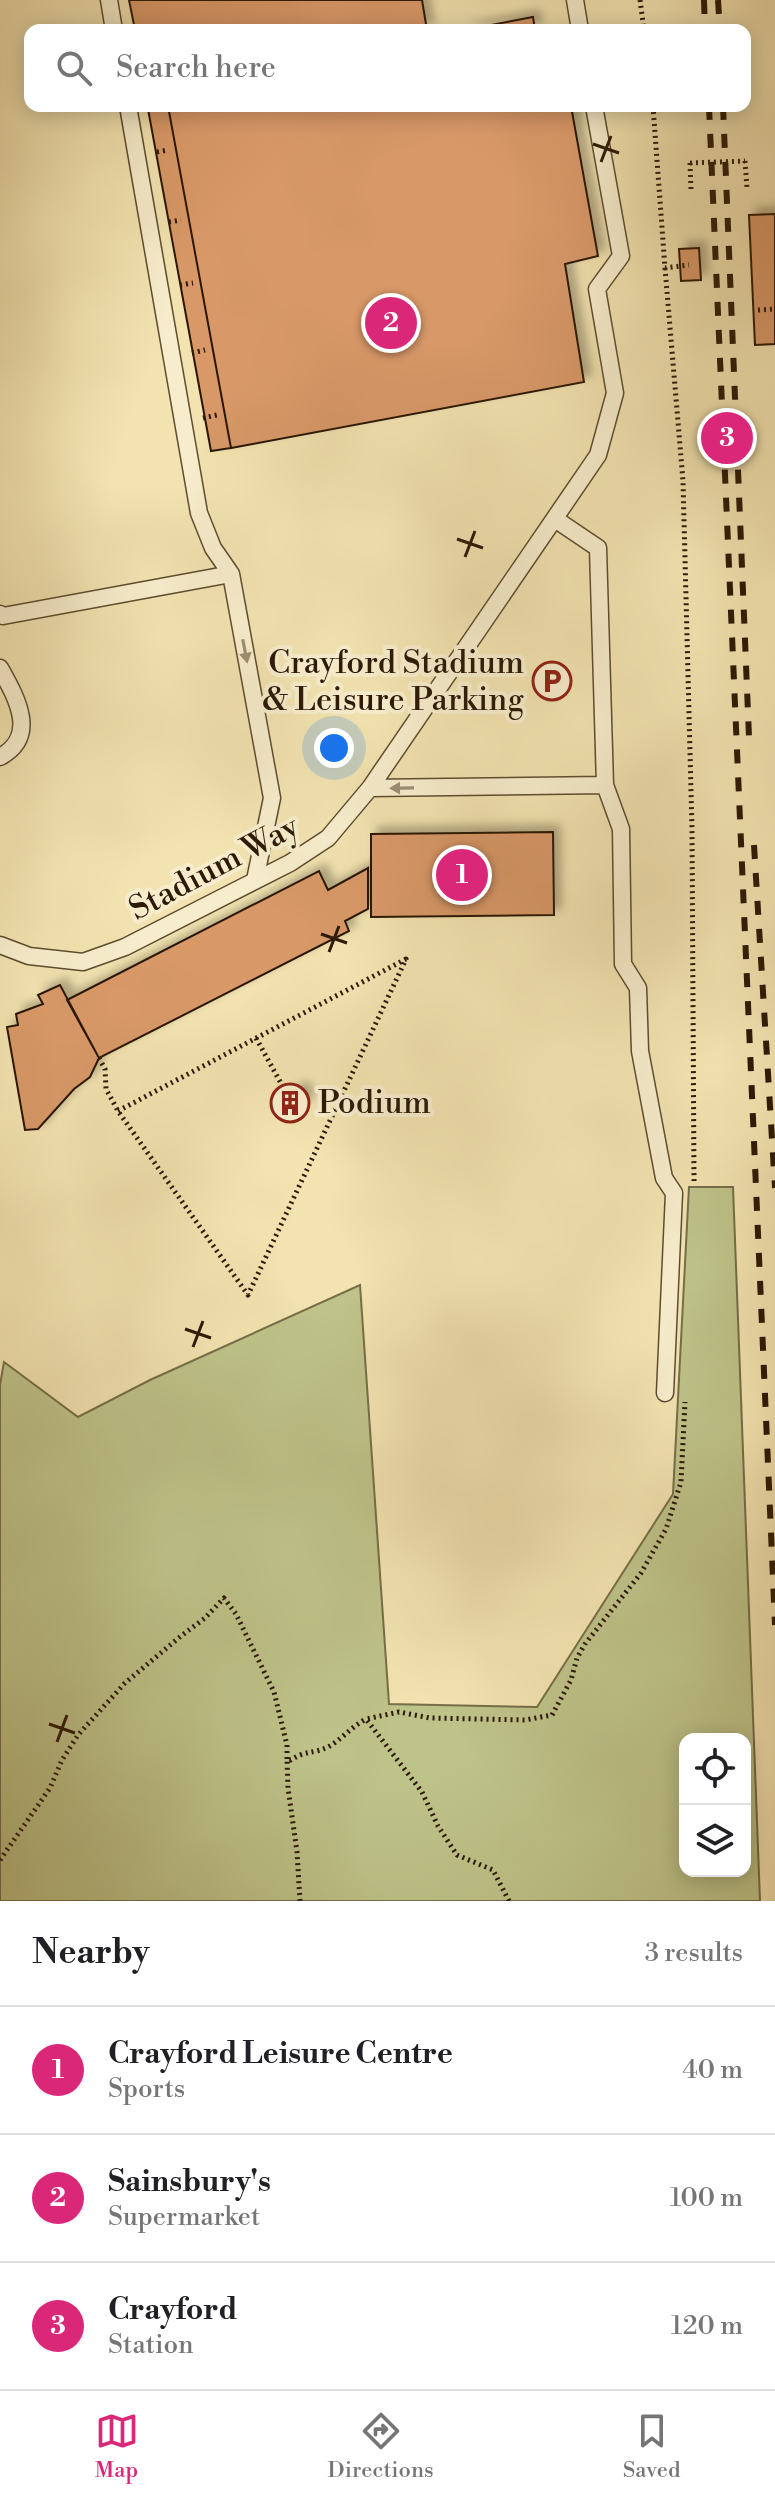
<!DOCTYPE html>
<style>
body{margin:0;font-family:"Libre Bodoni",serif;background:#f2f2f2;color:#202124}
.controls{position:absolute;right:24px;bottom:24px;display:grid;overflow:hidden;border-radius:16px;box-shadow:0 4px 20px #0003}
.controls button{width:72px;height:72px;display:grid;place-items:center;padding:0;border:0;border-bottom:2px solid #e0e0e0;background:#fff;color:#202124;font:40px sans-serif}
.you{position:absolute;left:334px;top:748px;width:28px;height:28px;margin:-20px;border:6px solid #fff;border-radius:50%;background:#1a73e8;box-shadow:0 0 0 12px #1a73e833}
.badge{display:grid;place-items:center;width:52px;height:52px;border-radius:50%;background:#db2777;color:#fff;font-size:26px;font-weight:700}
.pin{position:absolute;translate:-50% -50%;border:4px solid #fff;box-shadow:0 2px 8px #0006}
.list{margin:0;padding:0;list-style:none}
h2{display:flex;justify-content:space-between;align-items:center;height:104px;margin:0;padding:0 32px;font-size:34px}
h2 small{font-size:26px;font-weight:400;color:#757577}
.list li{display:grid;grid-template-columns:52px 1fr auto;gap:24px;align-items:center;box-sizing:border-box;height:128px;padding:0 32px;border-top:2px solid #e0e0e0}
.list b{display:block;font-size:30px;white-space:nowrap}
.list p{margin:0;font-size:26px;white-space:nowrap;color:#757577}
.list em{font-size:26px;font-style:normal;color:#757577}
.icon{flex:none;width:44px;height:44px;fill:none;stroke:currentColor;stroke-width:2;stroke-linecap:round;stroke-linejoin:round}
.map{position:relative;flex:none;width:775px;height:1901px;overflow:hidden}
.search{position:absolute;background:#fff;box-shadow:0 4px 20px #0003;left:24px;right:24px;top:24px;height:88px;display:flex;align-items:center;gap:20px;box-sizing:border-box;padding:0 28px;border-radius:16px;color:#757577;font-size:30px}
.sheet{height:488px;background:#fff}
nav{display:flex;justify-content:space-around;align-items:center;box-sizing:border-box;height:112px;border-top:2px solid #e0e0e0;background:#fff;font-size:22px;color:#757577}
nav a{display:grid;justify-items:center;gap:4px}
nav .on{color:#db2777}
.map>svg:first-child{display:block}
.green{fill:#bec389;stroke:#756e48;stroke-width:2;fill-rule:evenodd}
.building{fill:#d89868;stroke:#2c1906;stroke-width:2;filter:url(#shadow)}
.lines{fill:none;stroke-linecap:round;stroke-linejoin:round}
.lane-casing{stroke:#5e4c30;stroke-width:19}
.path{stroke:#2c1906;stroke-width:5;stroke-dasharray:2 4;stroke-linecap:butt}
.lane{stroke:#f7edcc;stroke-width:16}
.rail{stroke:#2c1906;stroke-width:6;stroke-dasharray:14 14;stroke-linecap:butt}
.path-bridge{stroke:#2c1906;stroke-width:5;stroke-dasharray:2 4;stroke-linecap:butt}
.oneway{fill:#9c8e73}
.ticks{fill:none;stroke:#2c1906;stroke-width:3}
.labels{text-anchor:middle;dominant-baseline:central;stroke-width:8;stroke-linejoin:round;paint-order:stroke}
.poi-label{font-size:32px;fill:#2c1906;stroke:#f7edcc;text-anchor:end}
.street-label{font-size:32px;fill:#2c1906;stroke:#f7edcc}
</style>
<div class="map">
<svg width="775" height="1901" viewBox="0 0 775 1901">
<defs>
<filter id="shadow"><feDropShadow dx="7" dy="-7" stdDeviation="4" flood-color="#0004"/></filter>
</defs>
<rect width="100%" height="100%" fill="#f2e3b0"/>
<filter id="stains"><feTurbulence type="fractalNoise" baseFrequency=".0025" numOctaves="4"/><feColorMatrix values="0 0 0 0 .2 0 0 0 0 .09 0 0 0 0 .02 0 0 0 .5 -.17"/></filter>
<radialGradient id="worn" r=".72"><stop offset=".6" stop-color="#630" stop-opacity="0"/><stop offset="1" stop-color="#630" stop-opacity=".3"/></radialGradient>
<!-- green -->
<path class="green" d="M689,1187H733L760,1901H0V1385L4,1362L78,1417L150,1380L360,1285L389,1704L537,1707L673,1494ZM685,1739H745V1871H685Z"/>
<!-- building -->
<path class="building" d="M129,0H422L427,30H135Z
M533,17L535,30H465Z
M168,106H571L598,256L565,264L584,382L231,448Z
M168,106L231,448L211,451L148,109Z
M775,214V344L755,345L749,215Z
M699,248L701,280L681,281L679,249Z
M553,832L554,915L371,917V834Z
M368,868V909L345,921L349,931L99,1058L67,1000L319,871L328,890Z
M60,985L99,1058L90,1077L74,1089L38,1129L25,1130L7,1027L18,1025L16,1014L43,1004L38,995Z
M301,1088L308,1102L280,1118L272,1104Z"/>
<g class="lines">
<!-- lane casing -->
<g class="lane-casing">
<path id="lane" d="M109,0L114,30
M575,0L580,30
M555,519L598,548L605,785L621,829L623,964L638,988L640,1051L664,1178L674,1193L665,1393
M231,574L272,798L255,880
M0,614L3,616L231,574L213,548L199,513L128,106
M0,668C16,697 39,736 0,757
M370,788L605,785
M0,945L29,956L83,962L125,947L290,863L328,838L370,788L598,455L615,393L597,289L621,256L594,106"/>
</g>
<!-- path -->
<path class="path" d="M640,0L644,30
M653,106L665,268L689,265
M157,152L168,150
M745,161L747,188
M690,163L691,189
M169,222L181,220
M665,268L683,481L692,830L694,1181
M180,285L193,283
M758,310L775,309
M192,353L205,350
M203,418L217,415
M256,1038L288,1096
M99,1058L105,1069L106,1089L118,1111L248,1295L406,959L118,1111
M0,1860L50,1788L62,1760L78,1735L125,1683L181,1636L205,1618L224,1598L236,1614L274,1692L287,1745V1760
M300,1901L297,1852L288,1788L287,1760H291C306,1750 313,1754 328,1747C341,1740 351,1727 366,1719
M509,1901L493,1870L457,1855L438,1826L422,1792L366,1719L399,1712L430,1718L525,1720L552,1715L571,1680L577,1658L585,1644L641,1573L666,1529L681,1482L685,1402"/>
<!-- lane -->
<use href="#lane" class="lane"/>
<!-- rail -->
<path class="rail" d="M704,0L705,30
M718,0L720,30
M709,106L775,1625
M723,106L749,737
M754,845L775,1188"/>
<!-- path-bridge -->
<path class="path-bridge" d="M690,163L745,161"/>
</g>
<!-- one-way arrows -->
<defs><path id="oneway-solid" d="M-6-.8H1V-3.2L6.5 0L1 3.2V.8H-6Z" transform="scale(2)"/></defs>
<g class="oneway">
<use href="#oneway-solid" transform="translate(245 651) rotate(79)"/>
<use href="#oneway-solid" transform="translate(402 788) rotate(179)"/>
</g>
<!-- ticks -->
<path class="ticks" d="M593,144L619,153M601,162L611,136M457,539L483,548M465,557L475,531M321,934L347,943M329,952L339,926M185,1329L211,1338M193,1347L203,1321M49,1724L75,1733M57,1742L67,1715"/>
<!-- icons -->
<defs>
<g id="parking-ring" transform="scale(2)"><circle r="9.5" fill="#f7edcc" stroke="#8f2418" stroke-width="1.5"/><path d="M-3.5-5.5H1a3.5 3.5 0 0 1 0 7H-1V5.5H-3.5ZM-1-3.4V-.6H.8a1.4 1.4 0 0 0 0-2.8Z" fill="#8f2418"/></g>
<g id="building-ring" transform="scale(2)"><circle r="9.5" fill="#f7edcc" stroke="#8f2418" stroke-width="1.5"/><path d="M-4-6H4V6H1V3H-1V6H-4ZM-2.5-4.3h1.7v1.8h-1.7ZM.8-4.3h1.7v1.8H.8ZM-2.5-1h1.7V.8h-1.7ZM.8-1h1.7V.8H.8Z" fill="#8f2418"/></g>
</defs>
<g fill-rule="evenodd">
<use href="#parking-ring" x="552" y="681"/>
<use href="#building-ring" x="290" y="1103"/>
</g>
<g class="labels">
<!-- poi labels -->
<g class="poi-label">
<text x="524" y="663">Crayford Stadium<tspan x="524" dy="37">&amp; Leisure Parking</tspan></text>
<text x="318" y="1103" text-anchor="start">Podium</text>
</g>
<!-- street labels -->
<g class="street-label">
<text transform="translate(214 868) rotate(-28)">Stadium Way</text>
</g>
</g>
<rect width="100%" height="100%" filter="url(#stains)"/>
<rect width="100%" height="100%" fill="url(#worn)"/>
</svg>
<div class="controls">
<button><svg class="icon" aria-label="locate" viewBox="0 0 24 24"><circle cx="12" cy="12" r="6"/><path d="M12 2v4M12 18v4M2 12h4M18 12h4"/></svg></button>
<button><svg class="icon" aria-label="layers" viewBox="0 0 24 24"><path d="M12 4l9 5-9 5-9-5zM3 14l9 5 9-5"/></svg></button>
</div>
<div class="you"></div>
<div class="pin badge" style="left:462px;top:875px">1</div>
<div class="pin badge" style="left:391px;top:323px">2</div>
<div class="pin badge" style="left:727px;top:438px">3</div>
<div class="search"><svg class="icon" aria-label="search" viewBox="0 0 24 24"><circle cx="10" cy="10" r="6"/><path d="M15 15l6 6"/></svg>Search here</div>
</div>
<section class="sheet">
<h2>Nearby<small>3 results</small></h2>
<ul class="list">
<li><span class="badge">1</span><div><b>Crayford Leisure Centre</b><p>Sports</p></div><em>40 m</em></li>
<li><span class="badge">2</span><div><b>Sainsbury's</b><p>Supermarket</p></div><em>100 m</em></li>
<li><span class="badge">3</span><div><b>Crayford</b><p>Station</p></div><em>120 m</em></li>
</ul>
</section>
<nav>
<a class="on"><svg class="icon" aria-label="map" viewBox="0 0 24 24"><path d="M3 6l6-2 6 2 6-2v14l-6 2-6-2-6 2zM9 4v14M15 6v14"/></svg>Map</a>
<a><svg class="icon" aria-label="directions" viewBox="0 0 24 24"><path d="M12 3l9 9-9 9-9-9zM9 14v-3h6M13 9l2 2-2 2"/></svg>Directions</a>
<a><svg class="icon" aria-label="saved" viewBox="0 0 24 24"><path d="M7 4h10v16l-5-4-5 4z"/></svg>Saved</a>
</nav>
